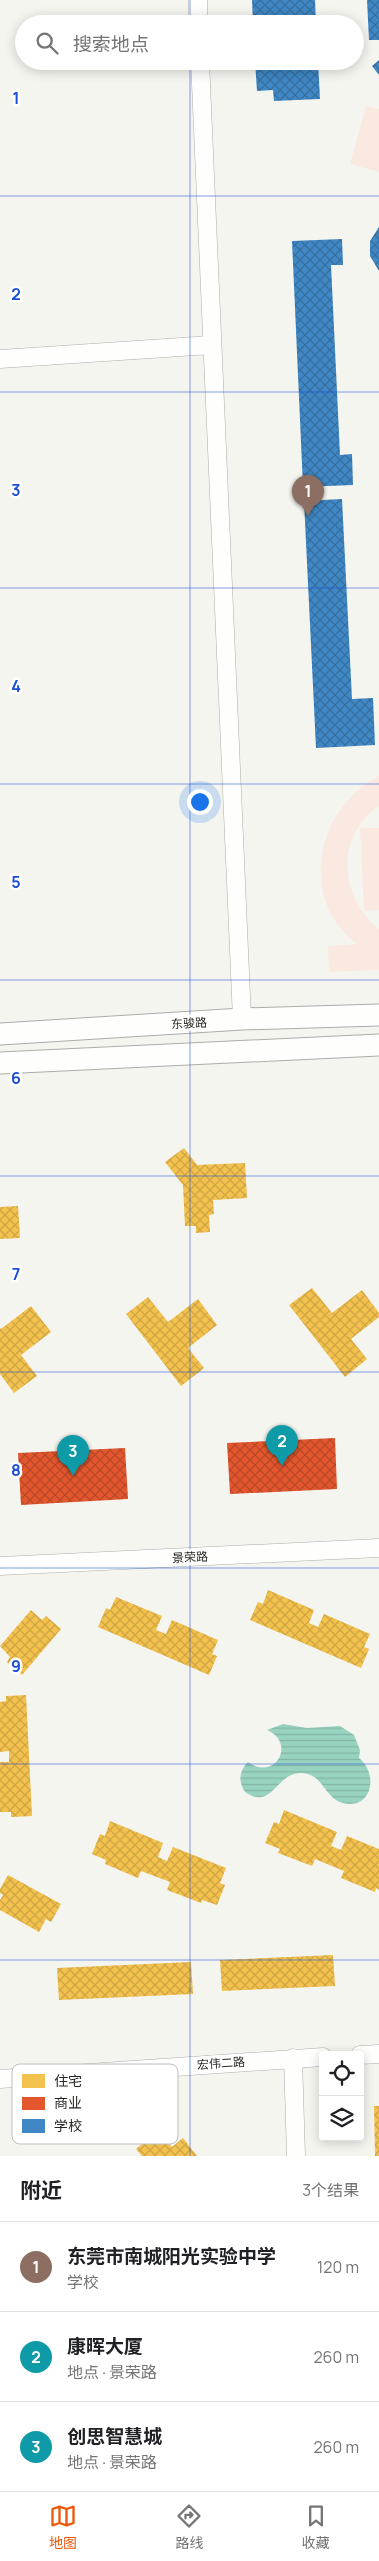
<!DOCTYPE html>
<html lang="zh">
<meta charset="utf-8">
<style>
body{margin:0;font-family:Manrope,"Noto Sans SC",sans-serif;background:#f2f2f2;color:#202124}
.controls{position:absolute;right:15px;bottom:15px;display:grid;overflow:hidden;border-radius:5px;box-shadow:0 2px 12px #0003}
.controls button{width:45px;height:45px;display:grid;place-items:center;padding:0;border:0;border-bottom:1px solid #e0e0e0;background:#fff;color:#202124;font:25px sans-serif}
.you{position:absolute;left:199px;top:801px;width:18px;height:18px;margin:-12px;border:4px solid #fff;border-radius:50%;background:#1a73e8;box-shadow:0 0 0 8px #1a73e833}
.badge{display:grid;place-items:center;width:32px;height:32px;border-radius:50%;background:#ea580c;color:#fff;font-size:16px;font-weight:700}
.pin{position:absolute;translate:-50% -41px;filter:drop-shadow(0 1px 2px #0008)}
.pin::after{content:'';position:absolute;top:26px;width:18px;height:15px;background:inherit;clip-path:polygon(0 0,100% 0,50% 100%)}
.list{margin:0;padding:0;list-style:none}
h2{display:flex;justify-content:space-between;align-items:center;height:65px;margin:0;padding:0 20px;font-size:21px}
h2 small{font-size:16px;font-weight:400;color:#757577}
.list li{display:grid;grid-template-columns:32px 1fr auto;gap:15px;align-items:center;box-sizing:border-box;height:90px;padding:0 20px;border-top:1px solid #e0e0e0}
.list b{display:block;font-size:19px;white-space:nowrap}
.list p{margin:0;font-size:16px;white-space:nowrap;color:#757577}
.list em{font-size:16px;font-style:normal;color:#757577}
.icon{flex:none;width:28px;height:28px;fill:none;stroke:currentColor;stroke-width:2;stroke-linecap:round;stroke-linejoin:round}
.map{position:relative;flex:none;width:379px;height:2156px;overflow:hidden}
.search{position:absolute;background:#fff;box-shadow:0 2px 12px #0003;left:15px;right:15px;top:15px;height:55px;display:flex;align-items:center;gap:12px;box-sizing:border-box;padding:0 18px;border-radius:28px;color:#757577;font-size:19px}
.sheet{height:335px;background:#fff}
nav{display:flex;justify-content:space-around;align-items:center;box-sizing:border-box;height:70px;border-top:1px solid #e0e0e0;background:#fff;font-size:14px;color:#757577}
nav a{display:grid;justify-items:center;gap:2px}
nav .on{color:#ea580c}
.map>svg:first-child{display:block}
.green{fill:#fae9e0}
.water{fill:url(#water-rules)}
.homes{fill:url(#homes-cross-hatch)}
.shops{fill:url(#shops-cross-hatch)}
.schools{fill:url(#schools-cross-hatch)}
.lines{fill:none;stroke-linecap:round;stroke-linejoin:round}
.minor-casing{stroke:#acaca9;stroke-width:19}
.tertiary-casing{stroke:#acaca9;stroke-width:23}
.minor{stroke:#fefefd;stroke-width:18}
.tertiary{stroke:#fefefd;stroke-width:21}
.grid{fill:none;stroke:#1d4ed8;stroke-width:1;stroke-opacity:0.55}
.labels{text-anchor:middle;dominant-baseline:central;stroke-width:5;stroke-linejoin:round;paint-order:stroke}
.street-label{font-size:12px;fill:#272724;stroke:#fff}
.key{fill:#fff;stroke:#bebebd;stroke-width:1}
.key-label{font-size:14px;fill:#272724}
.grid-label{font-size:16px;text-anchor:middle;font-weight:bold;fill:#1d4ed8;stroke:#fff;stroke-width:5;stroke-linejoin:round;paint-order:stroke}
</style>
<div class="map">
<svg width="379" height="2156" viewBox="0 0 379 2156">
<defs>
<pattern id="water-rules" width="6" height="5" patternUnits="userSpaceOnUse" patternTransform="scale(1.25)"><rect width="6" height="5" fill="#98d3c0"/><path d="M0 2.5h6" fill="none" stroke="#83b5a5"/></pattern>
<pattern id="homes-cross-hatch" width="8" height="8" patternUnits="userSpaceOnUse" patternTransform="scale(1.25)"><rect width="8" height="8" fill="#f2c14e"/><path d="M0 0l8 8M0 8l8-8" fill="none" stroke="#d0a644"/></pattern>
<pattern id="shops-cross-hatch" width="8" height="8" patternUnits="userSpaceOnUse" patternTransform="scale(1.25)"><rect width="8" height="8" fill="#e4572e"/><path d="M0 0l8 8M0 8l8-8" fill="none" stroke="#b94827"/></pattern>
<pattern id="schools-cross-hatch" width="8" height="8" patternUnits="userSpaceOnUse" patternTransform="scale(1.25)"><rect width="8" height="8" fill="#3f88c5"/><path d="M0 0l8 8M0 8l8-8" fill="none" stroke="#356fa0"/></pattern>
</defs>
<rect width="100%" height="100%" fill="#f5f5f0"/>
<!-- green -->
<path class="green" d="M366,106L379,109V172L350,164Z
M379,776V806C335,835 339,898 379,929V970L329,972L328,946L357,944C297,899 316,808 379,776Z
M360,828H379V910L364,911Z"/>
<!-- water -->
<path class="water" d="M283,1724L307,1728L340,1726L354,1735L360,1750L359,1758C379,1774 372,1810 343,1803C324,1798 323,1773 301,1773C275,1773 273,1811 245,1792C238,1781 239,1771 248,1762C275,1782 297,1743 267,1730Z"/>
<!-- homes -->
<path class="homes" d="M184,1148L197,1165L245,1163L247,1198L213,1200L214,1214L209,1215L210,1232L196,1233V1226H185L183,1185L165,1162Z
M18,1206L20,1238L0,1239V1207Z
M312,1288L332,1313L362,1290L379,1313V1317L351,1339L367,1359L345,1377L289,1305Z
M148,1297L168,1322L198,1299L217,1325L188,1348L204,1368L181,1386L126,1314Z
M31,1306L51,1332L21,1355L37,1376L14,1393L0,1374V1328L1,1329Z
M268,1590L314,1610L309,1623L318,1627L324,1614L370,1634L364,1647L369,1649L361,1668L250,1620L258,1602L263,1604Z
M116,1597L162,1616L156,1630L166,1634L172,1620L218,1640L212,1654L217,1656L209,1675L98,1627L106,1608L110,1610Z
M31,1610L42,1620L46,1616L61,1629L22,1675L7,1662L10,1657L0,1646Z
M26,1695L32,1816L11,1817V1812H0V1762H9V1751L0,1752V1702L6,1701V1696Z
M284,1810L337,1832L331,1846L341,1850L347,1836L379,1849V1890L376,1888L375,1892L341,1878L344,1871L315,1859L312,1866L278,1853L280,1849L265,1843L274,1822L279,1824Z
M110,1821L163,1843L158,1857L167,1861L173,1847L226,1868L220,1883L225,1885L217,1905L202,1900L201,1903L167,1890L170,1882L141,1871L138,1878L105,1864L106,1860L92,1854L100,1834L105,1836Z
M8,1875L61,1904L51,1922L46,1919L39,1932L0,1910V1900L3,1895L0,1893V1889Z
M333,1955L335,1986L222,1991L220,1960Z
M191,1962L193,1994L59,2000L57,1968Z
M374,2106H379V2156H375Z
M159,2130L172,2147L183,2138L197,2156H142L136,2149Z"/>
<!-- shops -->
<path class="shops" d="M335,1438L337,1489L230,1494L227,1443Z
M125,1448L128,1499L21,1505L18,1453Z"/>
<!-- schools -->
<path class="schools" d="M252,0H315L316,24H253Z
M367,0H379V40H369Z
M379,60V75L372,66Z
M255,61H318L320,99L274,101L273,90L257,91Z
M379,227V271L370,256V241Z
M342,239L343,265H331L340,455L352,454L353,485L303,487L292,241Z
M342,499L352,699L373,698L375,745L316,748L304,501Z"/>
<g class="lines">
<!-- minor casing -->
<g class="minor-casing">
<path id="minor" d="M198,0V24
M200,61L242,1019
M0,359L211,345
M0,1566L379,1548
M360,2055L379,2054
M293,2058L296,2156
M0,2079L323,2057"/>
</g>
<!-- tertiary casing -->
<g class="tertiary-casing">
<path id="tertiary" d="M0,1034L242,1019L379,1015
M0,1063L379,1045"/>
</g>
<!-- minor -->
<use href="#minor" class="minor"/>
<!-- tertiary -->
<use href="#tertiary" class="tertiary"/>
</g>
<!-- grid -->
<path class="grid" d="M190,0V24M190,61V2156M0,196H379M0,392H379M0,588H379M0,784H379M0,980H379M0,1176H379M0,1372H379M0,1568H379M0,1764H379M0,1960H379"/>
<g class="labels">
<!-- street labels -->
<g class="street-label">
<text transform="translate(189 1023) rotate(-3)">东骏路</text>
<text transform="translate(190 1557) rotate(-3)">景荣路</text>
<text transform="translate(221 2063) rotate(-4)">宏伟二路</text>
</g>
</g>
<!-- legend -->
<rect x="12" y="2064" width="166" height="80" rx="8" class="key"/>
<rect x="22" y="2074" width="23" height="14" fill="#f2c14e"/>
<rect x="22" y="2097" width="23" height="13" fill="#e4572e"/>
<rect x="22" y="2119" width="23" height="14" fill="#3f88c5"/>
<g class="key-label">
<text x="54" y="2086">住宅</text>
<text x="54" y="2108">商业</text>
<text x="54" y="2131">学校</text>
</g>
<g class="grid-label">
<text x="16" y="104">1</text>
<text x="16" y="300">2</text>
<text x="16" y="496">3</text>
<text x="16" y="692">4</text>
<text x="16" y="888">5</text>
<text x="16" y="1084">6</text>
<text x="16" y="1280">7</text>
<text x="16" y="1476">8</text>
<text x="16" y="1672">9</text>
</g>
</svg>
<div class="controls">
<button><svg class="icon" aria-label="locate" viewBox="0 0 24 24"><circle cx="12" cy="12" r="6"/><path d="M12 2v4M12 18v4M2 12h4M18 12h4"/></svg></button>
<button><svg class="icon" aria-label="layers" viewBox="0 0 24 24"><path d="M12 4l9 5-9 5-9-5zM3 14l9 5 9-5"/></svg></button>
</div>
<div class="you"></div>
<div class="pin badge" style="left:308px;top:516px;background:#8d6e63">1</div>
<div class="pin badge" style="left:282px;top:1466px;background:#0f9aa8">2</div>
<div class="pin badge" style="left:73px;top:1476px;background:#0f9aa8">3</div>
<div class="search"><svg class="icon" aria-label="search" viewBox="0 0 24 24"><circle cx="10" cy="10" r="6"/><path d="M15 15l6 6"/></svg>搜索地点</div>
</div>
<section class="sheet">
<h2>附近<small>3个结果</small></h2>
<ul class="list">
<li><span class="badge" style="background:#8d6e63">1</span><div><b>东莞市南城阳光实验中学</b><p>学校</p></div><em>120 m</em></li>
<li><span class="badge" style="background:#0f9aa8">2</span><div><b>康晖大厦</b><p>地点 · 景荣路</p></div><em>260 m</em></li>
<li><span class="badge" style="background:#0f9aa8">3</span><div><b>创思智慧城</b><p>地点 · 景荣路</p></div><em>260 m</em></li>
</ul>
</section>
<nav>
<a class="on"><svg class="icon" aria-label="map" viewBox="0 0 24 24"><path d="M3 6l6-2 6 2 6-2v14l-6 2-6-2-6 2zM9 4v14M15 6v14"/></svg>地图</a>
<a><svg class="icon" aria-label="directions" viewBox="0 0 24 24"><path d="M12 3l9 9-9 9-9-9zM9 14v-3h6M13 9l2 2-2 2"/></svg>路线</a>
<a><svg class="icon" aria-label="saved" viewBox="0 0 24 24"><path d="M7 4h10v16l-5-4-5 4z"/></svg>收藏</a>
</nav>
